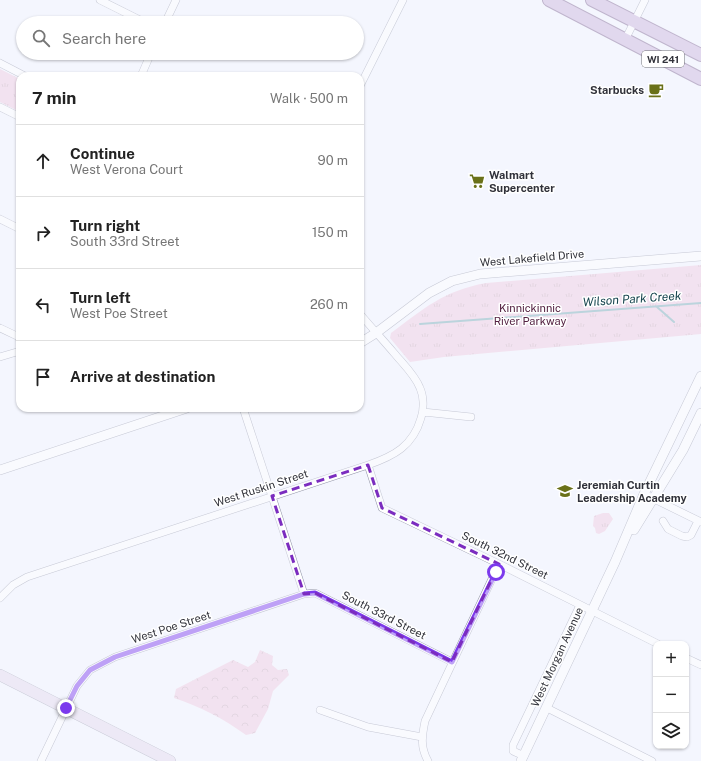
<!DOCTYPE html>
<meta charset="utf-8">
<style>
body{margin:0;font-family:"Public Sans",sans-serif;background:#f2f2f2;color:#222}
.controls{position:absolute;right:12px;bottom:12px;display:grid;overflow:hidden;border-radius:8px;box-shadow:0 1px 3px #0004}
.controls button{width:36px;height:36px;display:grid;place-items:center;padding:0;border:0;border-bottom:1px solid #e0e0e0;background:#fff;color:#222;font:20px sans-serif}
.stop{position:absolute;width:12px;height:12px;margin:-9px;border:3px solid #7c3aed;border-radius:50%;background:#fff}
.stop.end{background:#7c3aed;border-color:#fff;box-shadow:0 1px 4px #0008}
.list{margin:0;padding:0;list-style:none}
h2{display:flex;justify-content:space-between;align-items:center;height:52px;margin:0;padding:0 16px;font-size:17px}
h2 small{font-size:13px;font-weight:400;color:#767676}
.list li{display:grid;grid-template-columns:26px 1fr auto;gap:12px;align-items:center;box-sizing:border-box;height:72px;padding:0 16px;border-top:1px solid #e0e0e0}
.list b{display:block;font-size:15px;white-space:nowrap}
.list p{margin:0;font-size:13px;white-space:nowrap;color:#767676}
.list em{font-size:13px;font-style:normal;color:#767676}
.icon{flex:none;width:22px;height:22px;fill:none;stroke:currentColor;stroke-width:2;stroke-linecap:round;stroke-linejoin:round}
.map{position:relative;flex:none;width:701px;height:761px;overflow:hidden}
.search{position:absolute;background:#fff;box-shadow:0 1px 3px #0004;left:16px;top:16px;width:348px;height:44px;display:flex;align-items:center;gap:10px;box-sizing:border-box;padding:0 14px;border-radius:22px;color:#767676;font-size:15px}
.panel{position:absolute;background:#fff;box-shadow:0 1px 3px #0004;left:16px;top:72px;width:348px;height:340px;border-radius:12px}
.map>svg:first-child{display:block}
.grass{fill:url(#grass-tufts)}
.forest{fill:url(#forest-crowns)}
.lines{fill:none;stroke-linecap:round;stroke-linejoin:round}
.stream{stroke:#77aab5;stroke-width:2}
.minor-casing{stroke:#9194a7;stroke-width:8}
.tertiary-casing{stroke:#9194a7;stroke-width:10}
.secondary-casing{stroke:#9194a7;stroke-width:12}
.primary-casing{stroke:#7f6693;stroke-width:14}
.minor{stroke:#fff;stroke-width:7}
.tertiary{stroke:#fff;stroke-width:9}
.secondary{stroke:#e5daed;stroke-width:11}
.primary{stroke:#cbb4db;stroke-width:12}
.route{stroke:#7c3aed;stroke-width:5}
.marked{fill:none;stroke:#7b2cbf;stroke-width:3;stroke-dasharray:8 5;stroke-linejoin:round}
.labels{text-anchor:middle;dominant-baseline:central;stroke-width:3;stroke-linejoin:round;paint-order:stroke}
.shield{fill:#fff;stroke:#6f7075;stroke-width:1}
.shield-label{font-size:10px;font-weight:bold;fill:#31323a}
.poi-label{font-size:11px;font-weight:bold;fill:#31323a;stroke:#fff;text-anchor:start}
.street-label{font-size:11px;fill:#31323a;stroke:#fff}
.park-label{font-size:11px;fill:#542242;stroke:#fff}
.water-label{font-size:12px;font-style:italic;fill:#16444e;stroke:#fff}
</style>
<div class="map">
<svg width="701" height="761" viewBox="0 0 701 761">
<defs>
<pattern id="grass-tufts" width="24" height="20" patternUnits="userSpaceOnUse"><rect width="24" height="20" fill="#f0cbdf"/><path d="M3 7l-1-3M5 7V3M7 7l1-3M15 17l-1-3M17 17v-4M19 17l1-3" fill="none" stroke="#ceafc0"/></pattern>
<pattern id="forest-crowns" width="20" height="18" patternUnits="userSpaceOnUse"><rect width="20" height="18" fill="#f0cbdf"/><path d="M2 6a3 3 0 1 1 6 0M12 15a3 3 0 1 1 6 0" fill="none" stroke="#ceafc0"/></pattern>
</defs>
<rect width="100%" height="100%" fill="#f4f6fe"/>
<!-- grass -->
<path class="grass" d="M0,69L20,79V112L0,102Z
M701,265V334L444,357L410,362L390,338L391,333C425,308 443,291 486,283Z
M603,513H609L613,519L605,531L599,534L596,533L595,528L593,526L594,516Z"/>
<!-- forest -->
<path class="forest" d="M260,650L273,656L272,665L278,670L287,669L289,675L273,691L268,709L255,733L246,735C224,719 199,706 174,698L176,689L233,660L248,667L255,662Z"/>
<g class="lines">
<!-- stream -->
<path class="stream" d="M657,307L674,322
M420,324L701,303"/>
<!-- minor casing -->
<g class="minor-casing">
<path id="minor" d="M100,0L146,23
M165,23L176,0
M625,40L645,0
M0,63L25,76
M141,76L151,53
M360,86L403,0
M0,107L20,117
M0,219L20,229
M0,328L19,337L20,341
M0,357L20,351
M243,408L304,594
M423,412L471,417
M368,465L382,508L499,564L658,644
M644,494L701,522
M663,521L668,529L682,536L687,537L691,535L698,521
M0,598L13,585L27,577L368,465C394,456 413,446 421,418C424,409 424,397 420,388C415,375 403,364 394,353C383,340 371,327 360,314
M686,658L701,665
M547,708L652,761
M320,710L368,727L422,737
M524,756L513,751V745L580,605
M41,761L77,686L90,670L115,657L304,594L315,593L452,662
M428,761C420,747 422,736 425,721L499,564"/>
</g>
<!-- tertiary casing -->
<g class="tertiary-casing">
<path id="tertiary" d="M360,343L376,333L429,293L452,281L480,274L701,256
M0,470L187,408
M634,530L683,450L701,413
M521,761L615,562L644,494L701,376"/>
</g>
<!-- secondary casing -->
<g class="secondary-casing">
<path id="secondary" d="M0,675L170,761"/>
</g>
<!-- primary casing -->
<g class="primary-casing">
<path id="primary" d="M549,0L701,79
M592,0L701,55"/>
</g>
<!-- minor -->
<use href="#minor" class="minor"/>
<!-- tertiary -->
<use href="#tertiary" class="tertiary"/>
<!-- secondary -->
<use href="#secondary" class="secondary"/>
<!-- primary -->
<use href="#primary" class="primary"/>
</g>
<g class="lines">
<!-- route -->
<path class="route" d="M66,708L77,686L90,670L115,657L304,594L315,593L452,662L496,572"/>
</g>
<!-- marked area -->
<path d="M0 0H701V761H0ZM368,465L382,508L499,564L452,662L315,593L304,594L272,496Z" fill="#f4f6fe" fill-opacity=".55" fill-rule="evenodd"/>
<path class="marked" d="M368,465L382,508L499,564L452,662L315,593L304,594L272,496Z"/>
<!-- icons -->
<defs>
<g id="cafe-bare" transform="scale(1.2)"><path d="M-5.5-4.5H6V0H3Q3 3.5 0 3.5H-2.5Q-5.5 3.5-5.5 0ZM3-3.2v2h1.7v-2ZM-6 4.5H4V6H-6Z" fill="#6a7119" stroke="#fff" stroke-width="2.5" paint-order="stroke"/></g>
<g id="supermarket-bare" transform="scale(1.2)"><path d="M-6-5.5h2.5l.6 2H6L4.5 2H-2.5L-4.4-4H-6ZM-1.5 3.2a1.3 1.3 0 1 0 .1 0ZM3 3.2a1.3 1.3 0 1 0 .1 0Z" fill="#6a7119" stroke="#fff" stroke-width="2.5" paint-order="stroke"/></g>
<g id="school-bare" transform="scale(1.2)"><path d="M0-5L7-2L0 1L-7-2ZM-4 1L0 2.5L4 1V4Q0 6-4 4Z" fill="#6a7119" stroke="#fff" stroke-width="2.5" paint-order="stroke"/></g>
</defs>
<g fill-rule="evenodd">
<use href="#cafe-bare" x="656" y="90"/>
<use href="#supermarket-bare" x="477" y="181"/>
<use href="#school-bare" x="565" y="491"/>
</g>
<g class="labels">
<!-- shield labels -->
<rect class="shield" x="642" y="51" width="42" height="16" rx="3"/>
<g class="shield-label">
<text x="663" y="59">WI 241</text>
</g>
<!-- poi labels -->
<g class="poi-label">
<text x="644" y="90" text-anchor="end">Starbucks</text>
<text x="489" y="175">Walmart<tspan x="489" dy="13">Supercenter</tspan></text>
<text x="577" y="485">Jeremiah Curtin<tspan x="577" dy="13">Leadership Academy</tspan></text>
</g>
<!-- street labels -->
<g class="street-label">
<text transform="translate(532 258) rotate(-5)">West Lakefield Drive</text>
<text transform="translate(261 488) rotate(-18)">West Ruskin Street</text>
<text transform="translate(505 555) rotate(26)">South 32nd Street</text>
<text transform="translate(384 615) rotate(27)">South 33rd Street</text>
<text transform="translate(171 627) rotate(-18)">West Poe Street</text>
<text transform="translate(557 657) rotate(-65)">West Morgan Avenue</text>
</g>
<!-- park labels -->
<g class="park-label">
<text x="530" y="308">Kinnickinnic<tspan x="530" dy="13">River Parkway</tspan></text>
</g>
<!-- water labels -->
<g class="water-label">
<text transform="translate(632 299) rotate(-4)">Wilson Park Creek</text>
</g>
</g>
</svg>
<div class="controls">
<button>+</button>
<button>−</button>
<button><svg class="icon" aria-label="layers" viewBox="0 0 24 24"><path d="M12 4l9 5-9 5-9-5zM3 14l9 5 9-5"/></svg></button>
</div>
<div class="stop" style="left:496px;top:572px"></div>
<div class="stop end" style="left:66px;top:708px"></div>
<div class="search"><svg class="icon" aria-label="search" viewBox="0 0 24 24"><circle cx="10" cy="10" r="6"/><path d="M15 15l6 6"/></svg>Search here</div>
<section class="panel">
<h2>7 min<small>Walk · 500 m</small></h2>
<ul class="list">
<li><svg class="icon" aria-label="ahead" viewBox="0 0 24 24"><path d="M12 20V5M6 11l6-6 6 6"/></svg><div><b>Continue</b><p>West Verona Court</p></div><em>90 m</em></li>
<li><svg class="icon" aria-label="right" viewBox="0 0 24 24"><path d="M7 20v-9h11M14 6l5 5-5 5"/></svg><div><b>Turn right</b><p>South 33rd Street</p></div><em>150 m</em></li>
<li><svg class="icon" aria-label="left" viewBox="0 0 24 24"><path d="M17 20v-9H6M10 6l-5 5 5 5"/></svg><div><b>Turn left</b><p>West Poe Street</p></div><em>260 m</em></li>
<li><svg class="icon" aria-label="arrive" viewBox="0 0 24 24"><path d="M6 21V4h12l-3 4 3 4H6"/></svg><div><b>Arrive at destination</b></div></li>
</ul>
</section>
</div>
